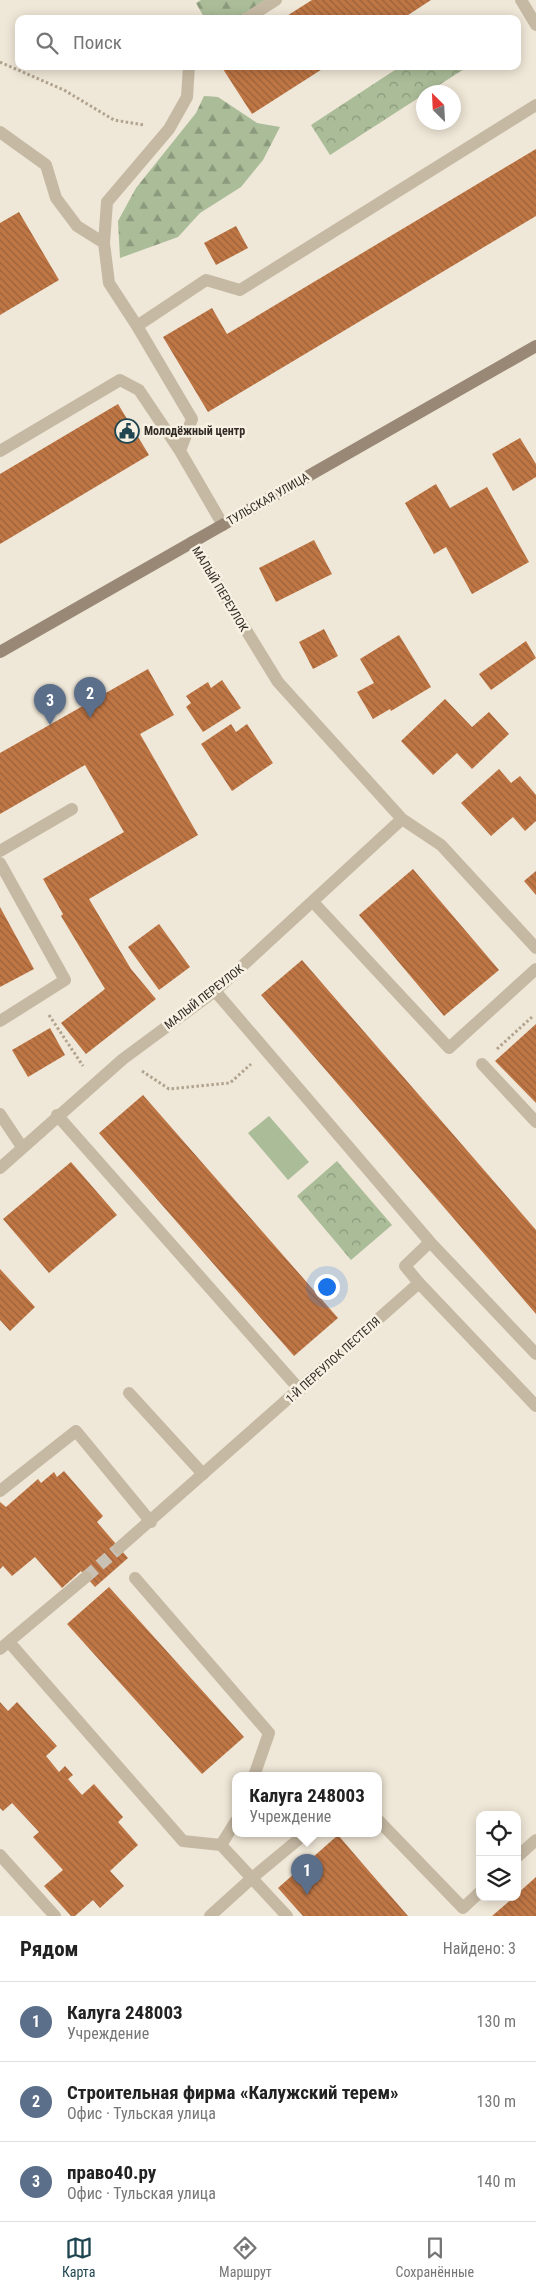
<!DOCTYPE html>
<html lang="ru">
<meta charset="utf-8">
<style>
body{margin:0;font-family:"Roboto Condensed",sans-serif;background:#f2f2f2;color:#222}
.controls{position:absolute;right:15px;bottom:15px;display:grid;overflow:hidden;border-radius:10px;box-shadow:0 2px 12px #0003}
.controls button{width:45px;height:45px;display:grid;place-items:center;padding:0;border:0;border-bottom:1px solid #e0e0e0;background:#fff;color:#222;font:25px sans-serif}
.compass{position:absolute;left:416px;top:85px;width:45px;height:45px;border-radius:50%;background:#fff;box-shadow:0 2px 12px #0003;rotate:336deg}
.you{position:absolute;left:326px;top:1286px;width:18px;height:18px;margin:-12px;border:4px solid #fff;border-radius:50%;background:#1a73e8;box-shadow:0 0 0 8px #1a73e833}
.badge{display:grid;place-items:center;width:32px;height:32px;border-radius:50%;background:#1e4550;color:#fff;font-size:16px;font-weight:700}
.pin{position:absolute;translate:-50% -41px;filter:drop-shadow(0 1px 2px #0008)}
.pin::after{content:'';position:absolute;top:26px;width:18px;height:15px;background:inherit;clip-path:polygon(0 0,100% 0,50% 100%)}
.popup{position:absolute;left:232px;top:1772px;width:150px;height:65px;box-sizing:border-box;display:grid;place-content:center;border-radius:10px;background:#fff;filter:drop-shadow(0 1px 4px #0005);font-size:16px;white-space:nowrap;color:#767676}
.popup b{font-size:19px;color:#222}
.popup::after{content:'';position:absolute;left:50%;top:100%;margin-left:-10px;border:10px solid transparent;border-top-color:#fff}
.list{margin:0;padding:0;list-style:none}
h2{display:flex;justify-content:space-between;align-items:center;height:65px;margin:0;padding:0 20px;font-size:21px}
h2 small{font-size:16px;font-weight:400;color:#767676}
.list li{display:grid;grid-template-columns:32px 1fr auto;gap:15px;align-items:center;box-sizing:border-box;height:80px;padding:0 20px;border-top:1px solid #e0e0e0}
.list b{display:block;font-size:19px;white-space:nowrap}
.list p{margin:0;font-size:16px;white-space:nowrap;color:#767676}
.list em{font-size:16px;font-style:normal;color:#767676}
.icon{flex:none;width:28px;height:28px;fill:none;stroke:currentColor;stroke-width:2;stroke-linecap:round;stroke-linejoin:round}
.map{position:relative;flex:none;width:536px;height:1916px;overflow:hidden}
.search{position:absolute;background:#fff;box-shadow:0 2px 12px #0003;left:15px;right:15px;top:15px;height:55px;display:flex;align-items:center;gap:12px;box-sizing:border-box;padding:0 18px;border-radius:10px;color:#767676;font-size:19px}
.sheet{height:305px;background:#fff}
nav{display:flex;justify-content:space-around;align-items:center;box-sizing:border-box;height:70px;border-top:1px solid #e0e0e0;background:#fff;font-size:14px;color:#767676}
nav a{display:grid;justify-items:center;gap:2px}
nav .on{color:#1e4550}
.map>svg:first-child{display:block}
.grass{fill:#aabc98}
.forest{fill:url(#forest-firs)}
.park{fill:url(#park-crowns)}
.building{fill:url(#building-back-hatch)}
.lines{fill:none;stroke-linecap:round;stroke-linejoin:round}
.street-tunnel{stroke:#c9c1b3;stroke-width:12;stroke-dasharray:12 6;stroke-linecap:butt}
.path{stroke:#b1a38e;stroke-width:3;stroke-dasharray:2.5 2.5;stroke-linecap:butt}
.lane{stroke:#c6b9a4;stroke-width:12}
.street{stroke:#c6b9a4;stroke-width:12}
.secondary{stroke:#998876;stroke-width:12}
.labels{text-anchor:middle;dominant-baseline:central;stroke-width:5;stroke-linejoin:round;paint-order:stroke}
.poi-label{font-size:12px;font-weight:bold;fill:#322b25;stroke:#f7f1e3;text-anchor:start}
.street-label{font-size:12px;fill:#322b25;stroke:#f7f1e3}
</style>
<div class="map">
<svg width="536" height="1916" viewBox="0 0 536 1916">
<defs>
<pattern id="forest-firs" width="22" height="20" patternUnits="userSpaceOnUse" patternTransform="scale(1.25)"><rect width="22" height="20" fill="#aabc98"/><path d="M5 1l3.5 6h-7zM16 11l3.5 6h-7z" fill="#8b997c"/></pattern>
<pattern id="park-crowns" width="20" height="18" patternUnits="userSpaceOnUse" patternTransform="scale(1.25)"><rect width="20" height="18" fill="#aabc98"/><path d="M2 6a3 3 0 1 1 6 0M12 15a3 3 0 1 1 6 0" fill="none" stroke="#8b997c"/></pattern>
<pattern id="building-back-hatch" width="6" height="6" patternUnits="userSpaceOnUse" patternTransform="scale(1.25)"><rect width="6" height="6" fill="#bf7645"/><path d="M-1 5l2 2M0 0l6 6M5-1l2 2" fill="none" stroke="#9c6139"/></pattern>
</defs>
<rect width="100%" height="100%" fill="#efe7d7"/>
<!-- grass -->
<path class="grass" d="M269,1116L309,1162L288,1180L248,1133Z"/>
<!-- forest -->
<path class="forest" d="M201,0H265L236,19H205L196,3Z
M204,96L218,97L257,123L280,127L263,160L241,187L200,213L178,237L120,258L118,221L136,188L196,113Z"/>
<!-- park -->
<path class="park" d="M401,66H469L428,92H424L423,95L330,155L311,125Z
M337,1161L392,1225L351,1260L297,1196Z"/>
<!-- building -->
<path class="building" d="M312,0H431L402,19H282Z
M221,66H327L252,114Z
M536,149V216L208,412L163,337L212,308L227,334Z
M19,212L59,280L0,315V223Z
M236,226L248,248L216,265L204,243Z
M118,404L149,455L0,544V474Z
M520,438L536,464V477L513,491L492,454Z
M436,484L450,508L487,487L529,562L472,594L446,547L434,554L405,503Z
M314,540L332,574L276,602L259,568Z
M324,629L338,656L313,669L299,642Z
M399,635L431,687L391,711L390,709L373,719L357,692L374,683L360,659Z
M526,641L536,658L491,690L479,674Z
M148,669L174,715L140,734L198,835L89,899L131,969L156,999L86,1054L61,1023L105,989L61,916L63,914L43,879L124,832L85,765L0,814V753Z
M222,680L241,708L203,732L186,707L191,703L186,696L208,682L211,688Z
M445,699L472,727L489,712L509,734L472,769L457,753L433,775L401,741Z
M231,724L236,732L247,724L273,763L232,791L201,744Z
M499,769L511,783L520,776L536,795V821L525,831L513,817L491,836L461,803Z
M413,869L499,970L444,1016L359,915Z
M536,871V895L524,881Z
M0,907L34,969L0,987Z
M159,924L190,967L159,990L128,947Z
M302,960L536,1230V1314L261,995Z
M536,1024V1103L495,1061Z
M50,1028L65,1055L28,1077L12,1050Z
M143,1095L338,1318L294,1356L99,1133Z
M71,1162L117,1215L49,1273L3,1219Z
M0,1269L35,1307L10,1331L0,1320Z
M64,1471L103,1516L97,1522L128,1558L95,1587L81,1571L62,1588L35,1557L12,1576L3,1566L0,1569V1502L6,1507L38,1479L41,1483L54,1472L57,1477Z
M109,1587L244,1737L202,1774L67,1624Z
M0,1702L8,1711L17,1702L57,1746L46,1756L59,1772L65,1766L73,1775L68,1779L82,1795L94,1784L123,1817L118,1822L138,1845L110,1871L124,1886L100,1908L93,1900L75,1916H71L44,1886L63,1870L33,1837L39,1832L12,1803L3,1811L0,1808Z
M338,1835L368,1870L408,1916H303L278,1888Z
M536,1877V1916H492L514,1897H517V1894Z"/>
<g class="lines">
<!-- street-tunnel -->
<path class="street-tunnel" d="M86,1577L119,1548"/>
<!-- path -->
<path class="path" d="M0,62L64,90L114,120L144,125
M49,1015L83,1066
M497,1049L532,1017
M142,1071L169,1089L230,1083L251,1064"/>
<!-- lane -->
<path class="lane" d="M521,0L536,25
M246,19L276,0
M0,132L46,165L56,198L77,226L104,243
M137,326L109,283L104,243L107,202L169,129L187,97L189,66
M0,451L120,380L139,390L180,451
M223,525L180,451L192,419L137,326L206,280L240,290L536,105
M0,851L72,809
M0,863L65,980L0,1021
M313,902L449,1048L536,969
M215,991L430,1242
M482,1064L536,1122
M0,1114L22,1147
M57,1115L300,1390
M419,1283L405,1266L430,1242L536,1354
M129,1393L203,1474
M0,1491L76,1431L151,1522
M135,1578L269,1733L254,1776
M378,1820L463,1908L480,1892
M221,1845L236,1821
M0,1855L55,1916
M517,1857L536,1840
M210,1916L252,1878L305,1834"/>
<!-- street -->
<path class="street" d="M192,542L278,682L402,819L441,845L536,948
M0,1168L123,1059L215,991L402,819
M119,1548L419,1283L536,1406
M9,1642L183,1841L221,1845L287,1916
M0,1649L86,1577"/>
<!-- secondary -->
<path class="secondary" d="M0,652L536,346"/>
</g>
<!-- icons -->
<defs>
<g id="civic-ring" transform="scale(1.25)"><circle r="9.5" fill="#f7f1e3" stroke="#1e4550" stroke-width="1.5"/><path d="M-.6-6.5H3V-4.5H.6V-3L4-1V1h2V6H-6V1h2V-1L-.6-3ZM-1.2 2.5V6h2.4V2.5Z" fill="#1e4550"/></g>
</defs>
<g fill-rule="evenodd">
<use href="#civic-ring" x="127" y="431"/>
</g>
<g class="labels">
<!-- poi labels -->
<g class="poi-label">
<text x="144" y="431">Молодёжный центр</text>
</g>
<!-- street labels -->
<g class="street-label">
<text transform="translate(268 499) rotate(-30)">ТУЛЬСКАЯ УЛИЦА</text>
<text transform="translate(220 589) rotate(59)">МАЛЫЙ ПЕРЕУЛОК</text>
<text transform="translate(204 997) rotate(-38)">МАЛЫЙ ПЕРЕУЛОК</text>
<text transform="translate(333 1360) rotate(-42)">1-Й ПЕРЕУЛОК ПЕСТЕЛЯ</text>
</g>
</g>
</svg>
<div class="controls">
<button><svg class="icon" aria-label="locate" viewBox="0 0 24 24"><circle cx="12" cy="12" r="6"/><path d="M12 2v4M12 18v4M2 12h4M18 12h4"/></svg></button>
<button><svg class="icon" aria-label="layers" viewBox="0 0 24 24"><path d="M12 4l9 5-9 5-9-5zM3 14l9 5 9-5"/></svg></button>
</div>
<svg class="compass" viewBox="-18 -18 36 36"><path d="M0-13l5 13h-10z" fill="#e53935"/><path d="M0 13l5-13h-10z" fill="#767676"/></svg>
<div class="you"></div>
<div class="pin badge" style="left:307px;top:1895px;background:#5c6f8a">1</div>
<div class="popup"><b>Калуга 248003</b>Учреждение</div>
<div class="pin badge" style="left:90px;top:718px;background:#5c6f8a">2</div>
<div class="pin badge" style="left:50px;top:725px;background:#5c6f8a">3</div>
<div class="search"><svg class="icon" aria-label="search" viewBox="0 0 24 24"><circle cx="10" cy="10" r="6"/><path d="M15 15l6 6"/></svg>Поиск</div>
</div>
<section class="sheet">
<h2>Рядом<small>Найдено: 3</small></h2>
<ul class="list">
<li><span class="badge" style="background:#5c6f8a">1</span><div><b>Калуга 248003</b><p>Учреждение</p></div><em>130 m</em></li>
<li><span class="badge" style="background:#5c6f8a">2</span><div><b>Строительная фирма «Калужский терем»</b><p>Офис · Тульская улица</p></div><em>130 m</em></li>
<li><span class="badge" style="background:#5c6f8a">3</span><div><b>право40.ру</b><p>Офис · Тульская улица</p></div><em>140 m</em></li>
</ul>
</section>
<nav>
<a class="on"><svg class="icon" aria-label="map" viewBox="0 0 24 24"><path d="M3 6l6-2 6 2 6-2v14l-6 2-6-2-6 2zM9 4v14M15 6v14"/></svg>Карта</a>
<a><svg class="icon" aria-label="directions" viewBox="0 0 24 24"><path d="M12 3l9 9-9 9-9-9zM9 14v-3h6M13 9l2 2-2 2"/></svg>Маршрут</a>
<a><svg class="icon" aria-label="saved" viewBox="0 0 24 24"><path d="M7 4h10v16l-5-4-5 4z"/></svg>Сохранённые</a>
</nav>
